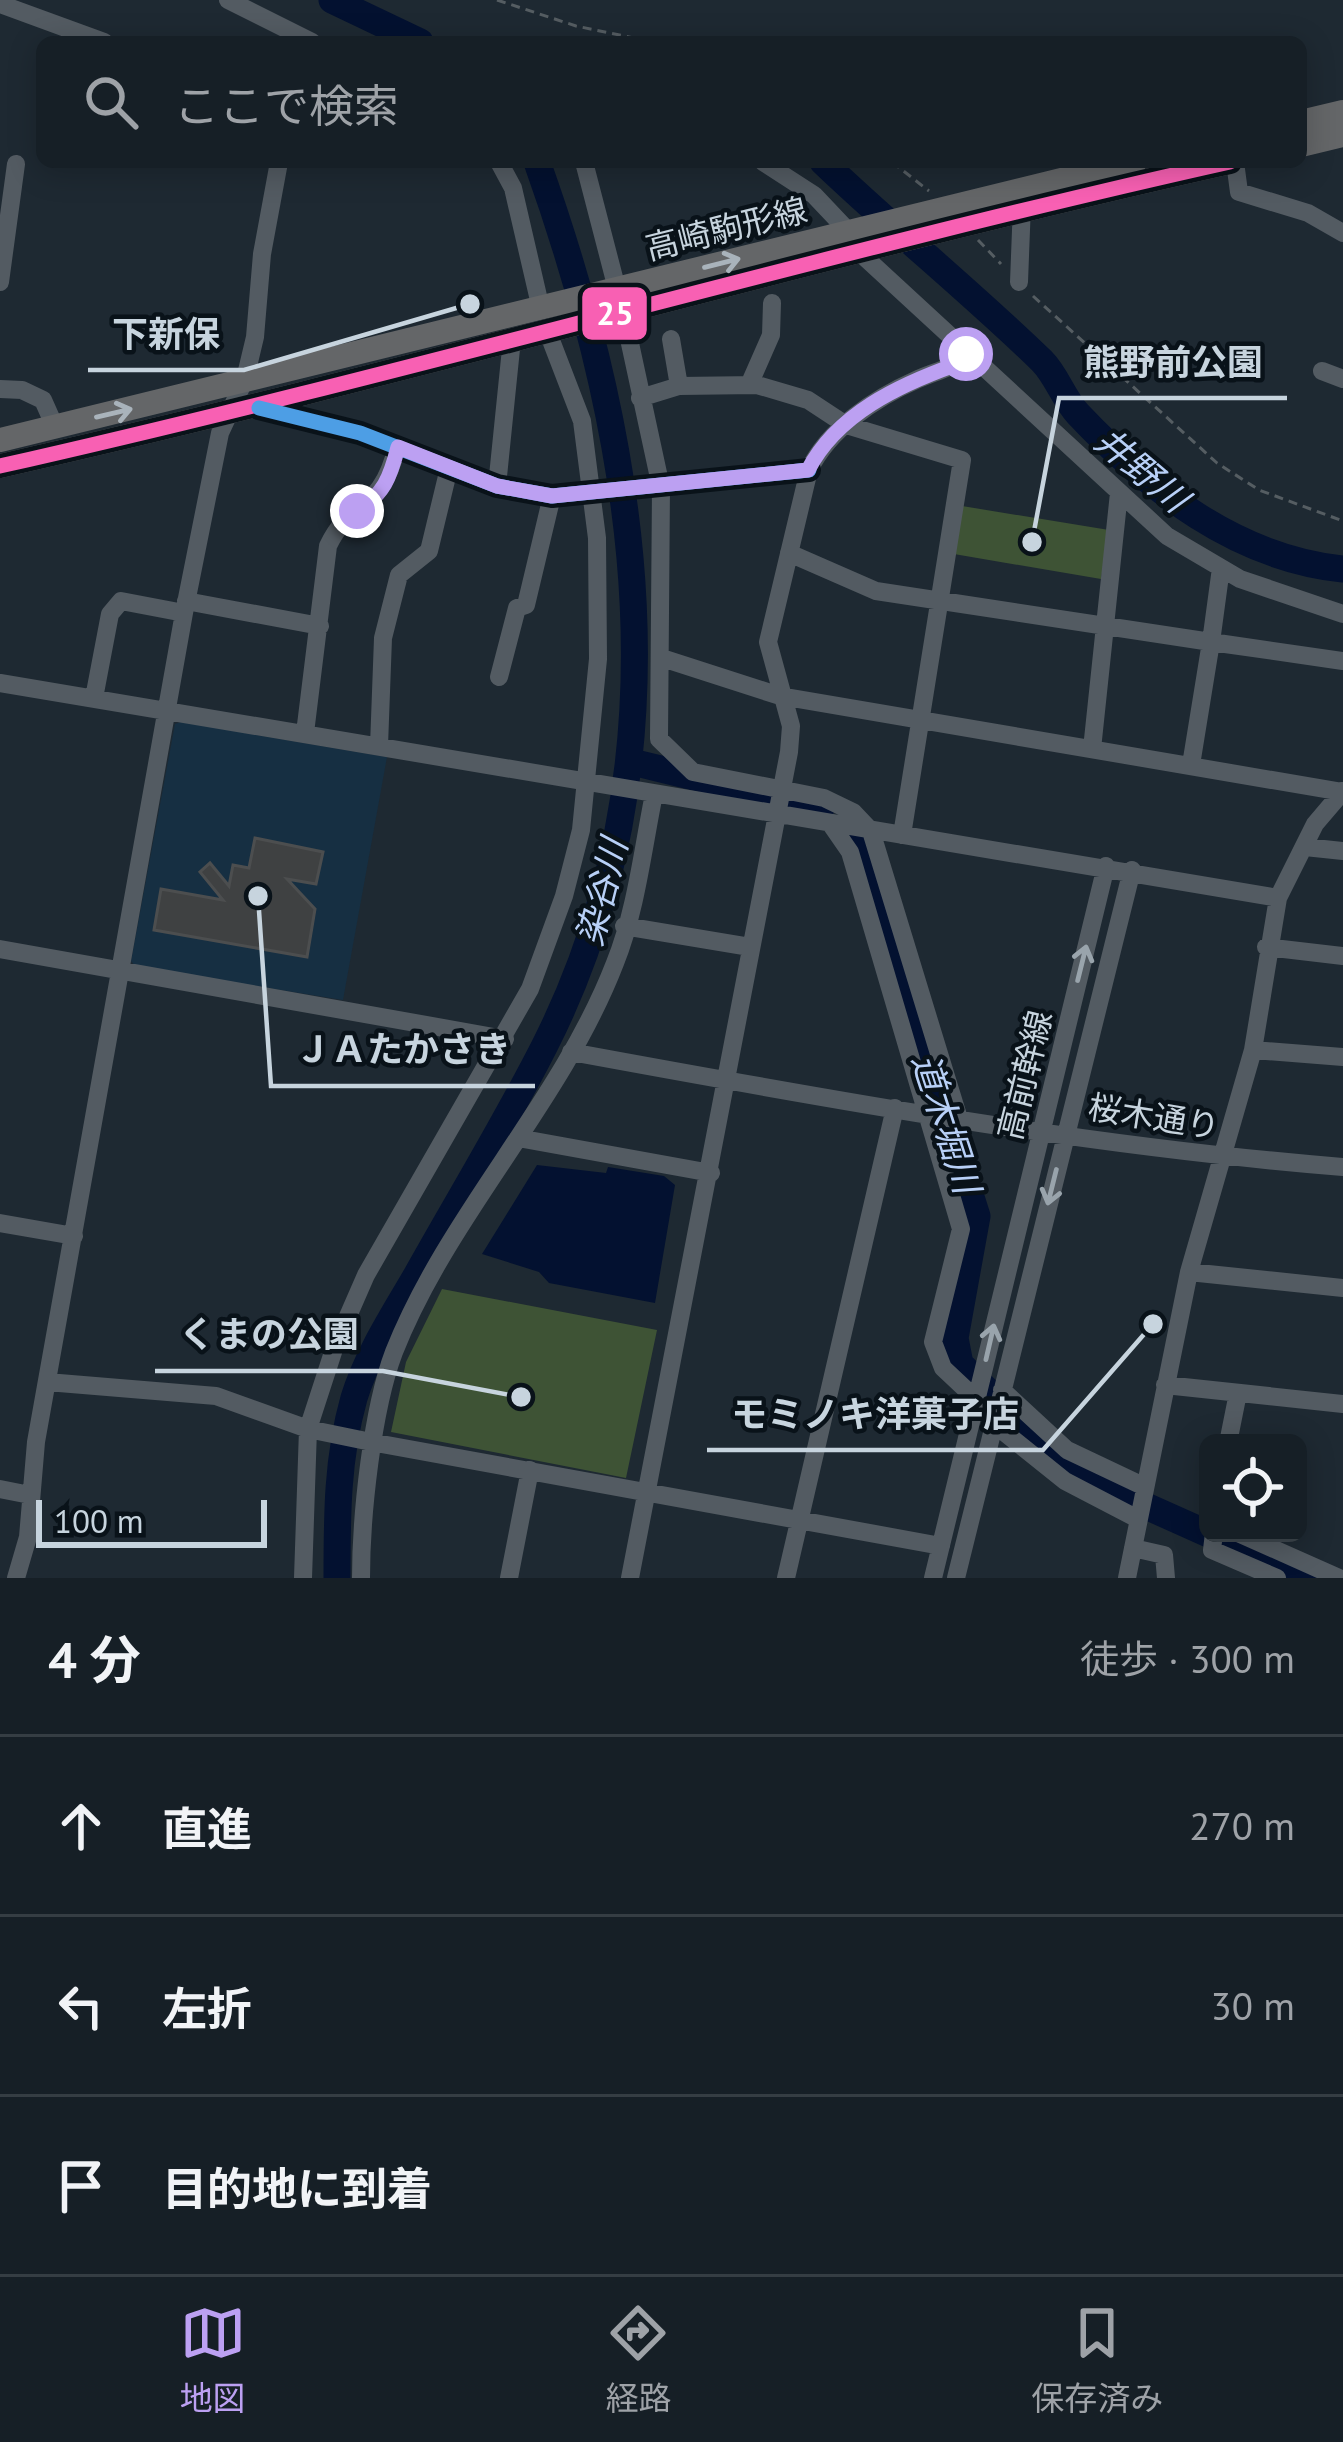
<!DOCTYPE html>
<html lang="ja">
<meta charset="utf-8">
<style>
body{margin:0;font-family:"PT Sans","Noto Sans JP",sans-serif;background:#232c32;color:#f1f3f6}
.controls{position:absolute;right:36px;bottom:36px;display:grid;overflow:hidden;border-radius:18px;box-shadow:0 6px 30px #0003}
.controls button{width:108px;height:108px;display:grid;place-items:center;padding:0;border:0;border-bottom:3px solid #353d43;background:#161f26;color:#f1f3f6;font:60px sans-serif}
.scale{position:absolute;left:36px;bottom:30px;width:231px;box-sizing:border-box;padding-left:12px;border:6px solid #c7d4de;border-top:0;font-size:33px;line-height:42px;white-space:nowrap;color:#c7d4de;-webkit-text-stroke:9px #091219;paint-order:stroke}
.stop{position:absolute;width:36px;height:36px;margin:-27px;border:9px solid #bca0f2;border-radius:50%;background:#fff}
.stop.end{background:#bca0f2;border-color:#fff;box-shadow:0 3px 12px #0008}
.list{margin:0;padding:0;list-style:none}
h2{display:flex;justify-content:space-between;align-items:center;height:156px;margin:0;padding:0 48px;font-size:51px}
h2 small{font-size:39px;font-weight:400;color:#9ea2a7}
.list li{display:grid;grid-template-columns:78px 1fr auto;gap:36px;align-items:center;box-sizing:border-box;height:180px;padding:0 48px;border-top:3px solid #353d43}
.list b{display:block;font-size:45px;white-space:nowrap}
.list em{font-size:39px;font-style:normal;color:#9ea2a7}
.icon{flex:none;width:66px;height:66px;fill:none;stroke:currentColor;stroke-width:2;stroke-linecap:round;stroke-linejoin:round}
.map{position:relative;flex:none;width:1343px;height:1578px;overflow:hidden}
.search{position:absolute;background:#161f26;box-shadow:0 6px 30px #0003;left:36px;right:36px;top:36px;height:132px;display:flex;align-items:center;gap:30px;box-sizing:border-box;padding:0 42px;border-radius:18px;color:#9ea2a7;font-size:45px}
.sheet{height:696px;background:#161f26}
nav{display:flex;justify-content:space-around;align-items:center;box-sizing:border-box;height:168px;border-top:3px solid #353d43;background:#161f26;font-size:33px;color:#9ea2a7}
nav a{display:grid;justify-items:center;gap:6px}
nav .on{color:#bca0f2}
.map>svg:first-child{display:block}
.built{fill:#162f42}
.green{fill:#3e5335}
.water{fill:#031130}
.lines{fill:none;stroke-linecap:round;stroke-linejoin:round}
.river{stroke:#031130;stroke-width:27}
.building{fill:#3f4142;stroke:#4c4e4f;stroke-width:3}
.path{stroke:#555d62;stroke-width:3;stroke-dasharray:9 6;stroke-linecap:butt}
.minor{stroke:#535b62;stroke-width:18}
.major{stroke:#646668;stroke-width:24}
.bus-1-casing{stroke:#091219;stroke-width:24}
.bus-2-casing{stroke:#091219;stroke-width:24}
.bus-1{stroke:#f860b3;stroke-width:15}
.bus-2{stroke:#4d9ee5;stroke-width:15}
.oneway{stroke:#a9b3bb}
.oneway2{stroke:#99a4ac}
.route{stroke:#bca0f2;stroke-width:15}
.labels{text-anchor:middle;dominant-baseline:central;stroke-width:9;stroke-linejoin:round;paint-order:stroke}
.street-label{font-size:33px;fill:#c7d4de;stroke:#091219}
.water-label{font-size:36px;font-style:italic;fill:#b8d0f7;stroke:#091219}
.leader{fill:none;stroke:#c7d4de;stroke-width:4.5}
.callout-dot{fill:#c7d4de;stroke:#091219;stroke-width:4.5}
.callout-label{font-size:36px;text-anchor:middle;font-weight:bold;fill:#c7d4de;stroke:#091219;stroke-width:9;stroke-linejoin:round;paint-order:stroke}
.line-badge{stroke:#091219;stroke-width:4.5}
.badge-label{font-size:33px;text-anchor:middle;font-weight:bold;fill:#fff}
</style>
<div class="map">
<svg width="1343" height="1578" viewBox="0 0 1343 1578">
<rect width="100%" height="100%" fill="#1e2932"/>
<!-- built -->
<path class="built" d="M181,722L387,757L343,1000L136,967L131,961L175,724Z"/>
<!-- green -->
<path class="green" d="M962,506L1109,530L1101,579L954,554Z
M442,1289L657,1330L626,1478L391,1432L406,1362Z"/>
<!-- water -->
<path class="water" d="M537,1165L606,1173L608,1167L664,1176L675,1185L655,1303L549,1283L539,1272L482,1254Z"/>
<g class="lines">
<!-- river -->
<path class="river" d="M332,0L420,42
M823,162C894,230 971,292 1042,361C1057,376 1063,398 1078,414C1150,490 1236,558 1343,569
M632,762L821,808
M857,838L977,1216L955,1338L960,1364L1059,1461L1090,1481L1307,1578
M337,1578C337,1516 337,1458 354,1398C367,1355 394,1314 416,1276C459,1199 505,1124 545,1045C688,762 640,450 537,162"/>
</g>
<!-- building -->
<path class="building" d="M255,838L323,852L316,884L287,879L315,909L307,957L154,930L161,889L223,900L200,872L210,863L229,886L233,865L249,868Z"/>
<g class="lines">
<!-- path -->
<path class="path" d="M497,0L576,26L653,42
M892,162L929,191
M978,240L1001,264
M1033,296L1217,463L1259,490L1343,521"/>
<!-- minor -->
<path class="minor" d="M228,0L312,42
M0,4L104,42
M499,162L513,188L541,309
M584,162L617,289
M763,162L814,195L849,232
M1235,162L1239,192L1308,213L1343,233
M859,252L1167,536L1240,579L1343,614
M0,282L16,164
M1019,282L1022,204
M623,311L661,487L659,739L693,772L824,798L853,812L871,831L959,1119
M671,339L679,386
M1322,371L1343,379
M749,385L771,335L772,303
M0,389L22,390L43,400L55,427
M640,398L679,386L757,385L808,400L846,425L962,460L902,835
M253,406L360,433L497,486L552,496L809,470
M497,486L512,339
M789,553L876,591L1211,642L1221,568
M186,601L320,626
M662,658L780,696L1342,792
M499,677L517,608L526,605L552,496
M0,683L1278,898
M94,698L110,614L121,601L184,613
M305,733L328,546C351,497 380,515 397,447
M379,746L383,638L399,575L429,551L449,468
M1092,749L1119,493
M1191,765L1211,642L1343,661
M832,826L850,852L961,1229L933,1342L943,1368L976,1399
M1305,847L1343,851
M624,926L750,947
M1266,947L1343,956
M0,949L505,1039
M1253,1050L1343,1057
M571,1052C826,1099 1084,1146 1343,1167
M518,1138L711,1173
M0,1223L74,1236
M1189,1272L1343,1288
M47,1382L216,1396L308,1429L376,1443L941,1546
M1165,1385L1343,1404
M1002,1390L1067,1450L1143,1486
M994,1424L1065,1481L1136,1518
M1228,1443L1238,1393
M0,1489L30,1495
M1214,1533L1212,1550L1277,1578
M1238,1533L1339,1578
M1133,1548L1164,1555L1166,1578
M16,1578L28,1537L36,1442L184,613L220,433L245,379L255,337L262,254L279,162
M303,1578L308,1429L335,1346L366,1275L530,989L564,896L581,830L598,659L597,538L582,421L547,330
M361,1578C361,1516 372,1410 394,1352C449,1213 561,1103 615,963C636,911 643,848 654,794
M509,1578L530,1470
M630,1578L789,752L791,726L768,642L809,470C829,429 875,398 916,380C934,371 951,370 966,354
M786,1578L895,1108
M933,1578L1106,866
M956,1578L1132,870
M1127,1578L1189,1272L1253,1050L1278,898L1315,824L1343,791"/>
<!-- major -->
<path class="major" d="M1301,122L1343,112
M1301,145L1343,135
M0,440L1135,162
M0,466C412,373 818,254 1230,162"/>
<!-- bus-1 casing -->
<g class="bus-1-casing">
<path id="bus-1" d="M0,466C412,373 818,254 1230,162"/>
</g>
<!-- bus-2 casing -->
<g class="bus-2-casing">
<path id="bus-2" d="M259,408L360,433L497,486L552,496L809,470"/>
</g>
<!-- bus-1 -->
<use href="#bus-1" class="bus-1"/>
<!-- bus-2 -->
<use href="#bus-2" class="bus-2"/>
</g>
<!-- one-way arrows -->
<defs><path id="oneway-shaft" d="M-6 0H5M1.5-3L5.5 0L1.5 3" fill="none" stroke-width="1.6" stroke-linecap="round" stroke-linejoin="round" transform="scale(3)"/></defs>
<g class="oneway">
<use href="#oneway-shaft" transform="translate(722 263) rotate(-14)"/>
<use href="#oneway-shaft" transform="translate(114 413) rotate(-13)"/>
</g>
<g class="oneway2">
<use href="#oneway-shaft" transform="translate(1082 963) rotate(-76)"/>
<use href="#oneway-shaft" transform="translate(1052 1187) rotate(104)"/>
<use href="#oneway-shaft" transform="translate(990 1342) rotate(-77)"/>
</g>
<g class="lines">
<!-- route -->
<path class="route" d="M357,511C384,494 390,478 398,447L497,486L552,496L808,470C837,414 899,385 955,365L966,354"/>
</g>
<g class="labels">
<!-- street labels -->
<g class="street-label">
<text transform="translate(726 228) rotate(-14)">高崎駒形線</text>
<text transform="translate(1024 1075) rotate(-76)">高前幹線</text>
<text transform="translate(1154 1116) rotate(9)">桜木通り</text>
</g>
<!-- water labels -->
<g class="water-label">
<text transform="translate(1142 469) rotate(40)">井野川</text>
<text transform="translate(601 892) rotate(-76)">染谷川</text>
<text transform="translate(947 1123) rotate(72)">道木堀川</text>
</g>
</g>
<!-- callouts -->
<path class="leader" d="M470 304L244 370H88M1032 542L1059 398H1287M258 896L271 1086H535M521 1397L383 1371H155M1153 1324L1043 1450H707"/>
<g class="callout-dot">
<circle cx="470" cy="304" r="12"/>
<circle cx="1032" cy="542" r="12"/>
<circle cx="258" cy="896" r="12"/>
<circle cx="521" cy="1397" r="12"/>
<circle cx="1153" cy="1324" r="12"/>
</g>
<g class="callout-label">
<text x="166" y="347">下新保</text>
<text x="1173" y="375">熊野前公園</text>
<text x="403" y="1062">ＪＡたかさき</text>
<text x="269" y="1347">くまの公園</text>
<text x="875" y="1427">モミノキ洋菓子店</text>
</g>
<rect class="line-badge" x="580" y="285" width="69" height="57" rx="12" fill="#f860b3"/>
<g class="badge-label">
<text x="615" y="325">25</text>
</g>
</svg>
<div class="controls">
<button><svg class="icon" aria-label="locate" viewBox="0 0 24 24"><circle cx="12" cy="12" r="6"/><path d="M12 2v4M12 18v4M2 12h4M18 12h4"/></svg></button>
</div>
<div class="scale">100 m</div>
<div class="stop" style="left:966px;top:354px"></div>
<div class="stop end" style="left:357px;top:511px"></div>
<div class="search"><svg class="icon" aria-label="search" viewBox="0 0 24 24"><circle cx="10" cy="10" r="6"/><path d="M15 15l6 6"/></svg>ここで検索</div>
</div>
<section class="sheet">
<h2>4 分<small>徒歩 · 300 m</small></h2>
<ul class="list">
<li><svg class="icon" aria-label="ahead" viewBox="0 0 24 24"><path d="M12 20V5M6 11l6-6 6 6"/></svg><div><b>直進</b></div><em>270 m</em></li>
<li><svg class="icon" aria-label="left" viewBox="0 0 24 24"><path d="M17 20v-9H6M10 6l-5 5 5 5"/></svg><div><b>左折</b></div><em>30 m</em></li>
<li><svg class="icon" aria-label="arrive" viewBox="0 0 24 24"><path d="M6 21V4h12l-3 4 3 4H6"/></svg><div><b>目的地に到着</b></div></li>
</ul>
</section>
<nav>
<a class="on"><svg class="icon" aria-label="map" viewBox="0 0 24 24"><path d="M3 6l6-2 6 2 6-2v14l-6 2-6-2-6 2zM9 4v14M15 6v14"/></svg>地図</a>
<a><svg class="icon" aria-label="directions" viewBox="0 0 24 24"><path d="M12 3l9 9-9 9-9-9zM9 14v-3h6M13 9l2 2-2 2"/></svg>経路</a>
<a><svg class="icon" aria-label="saved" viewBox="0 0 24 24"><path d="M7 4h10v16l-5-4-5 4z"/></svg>保存済み</a>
</nav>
